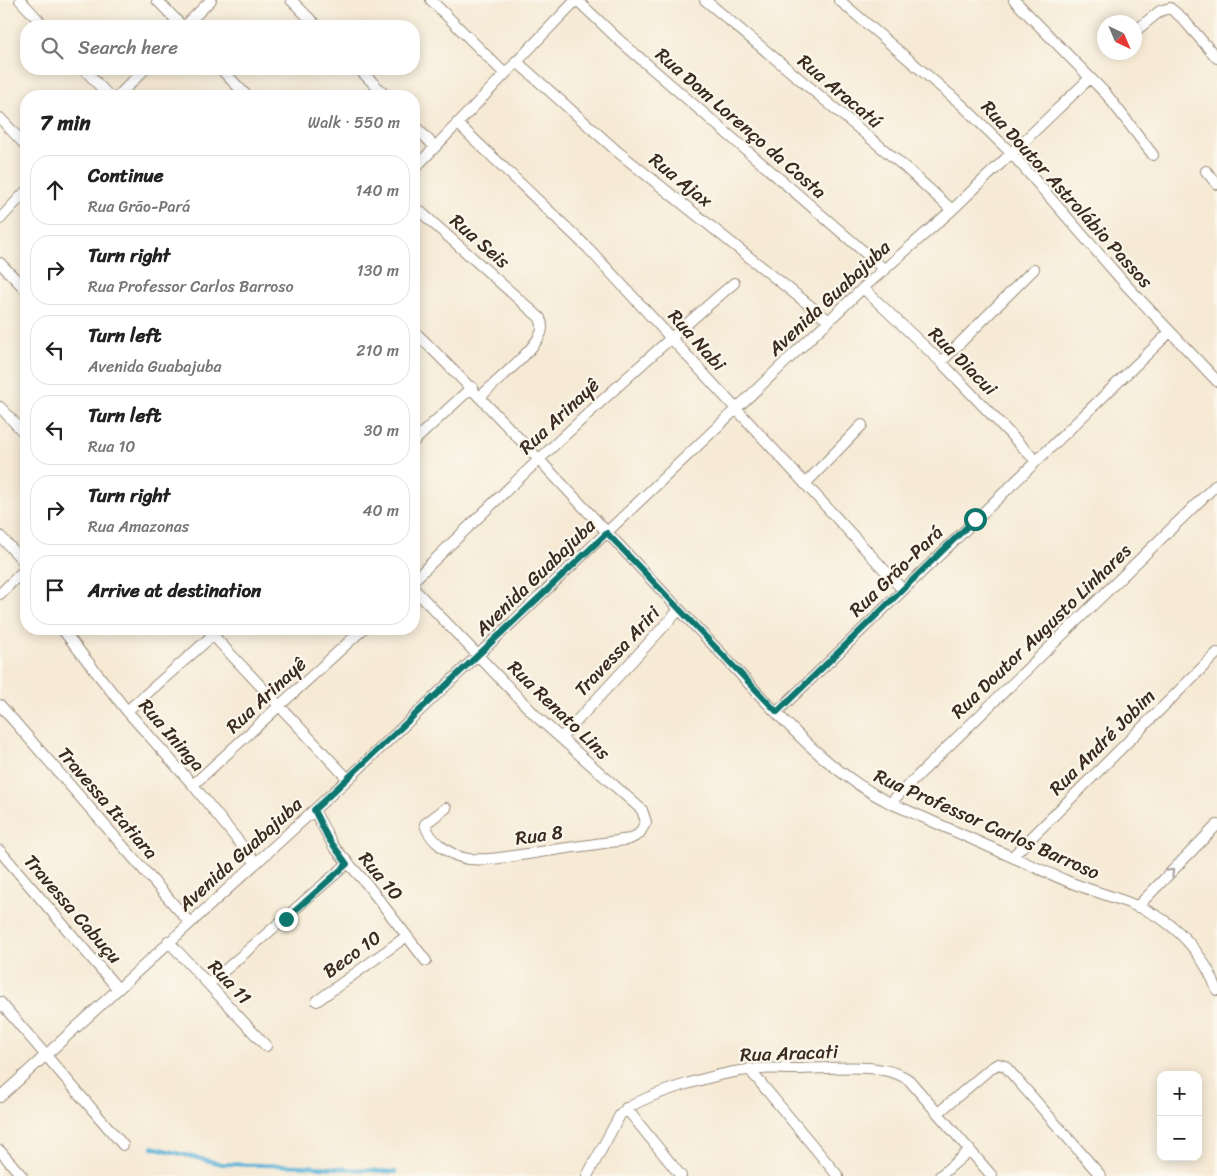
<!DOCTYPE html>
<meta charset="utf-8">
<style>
body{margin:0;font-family:Sriracha,sans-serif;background:#f2f2f2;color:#222}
.controls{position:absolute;right:15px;bottom:15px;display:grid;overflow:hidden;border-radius:10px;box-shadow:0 2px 12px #0003}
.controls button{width:45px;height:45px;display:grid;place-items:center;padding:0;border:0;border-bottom:1px solid #e0e0e0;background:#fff;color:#222;font:25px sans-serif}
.compass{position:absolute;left:1097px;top:15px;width:45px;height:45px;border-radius:50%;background:#fff;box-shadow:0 2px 12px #0003;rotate:136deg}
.stop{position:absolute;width:15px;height:15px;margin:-11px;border:4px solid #0f766e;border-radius:50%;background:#fff}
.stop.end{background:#0f766e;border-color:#fff;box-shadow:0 1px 5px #0008}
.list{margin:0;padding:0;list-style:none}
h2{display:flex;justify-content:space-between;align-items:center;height:65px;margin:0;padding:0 20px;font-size:21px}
h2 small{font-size:16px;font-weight:400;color:#767676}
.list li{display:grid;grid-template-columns:32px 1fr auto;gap:15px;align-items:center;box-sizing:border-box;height:70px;margin:0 10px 10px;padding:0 10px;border:1px solid #e0e0e0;border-radius:20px}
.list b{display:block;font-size:19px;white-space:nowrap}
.list p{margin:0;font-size:16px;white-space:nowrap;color:#767676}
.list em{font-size:16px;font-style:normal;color:#767676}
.icon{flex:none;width:28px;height:28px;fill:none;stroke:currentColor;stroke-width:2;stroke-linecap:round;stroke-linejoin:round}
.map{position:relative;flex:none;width:1217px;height:1176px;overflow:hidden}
.search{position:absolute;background:#fff;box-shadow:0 2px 12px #0003;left:20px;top:20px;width:400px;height:55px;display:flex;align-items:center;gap:12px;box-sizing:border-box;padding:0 18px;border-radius:20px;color:#767676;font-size:19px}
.panel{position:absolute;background:#fff;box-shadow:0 2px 12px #0003;left:20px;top:90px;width:400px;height:545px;border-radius:20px}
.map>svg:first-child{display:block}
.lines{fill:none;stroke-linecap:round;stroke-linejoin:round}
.stream{stroke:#5bb3d8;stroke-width:4}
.minor-casing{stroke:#988a7a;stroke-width:12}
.minor{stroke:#fff;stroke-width:10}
.oneway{stroke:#a79f9a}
.route{stroke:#0f766e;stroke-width:6}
.labels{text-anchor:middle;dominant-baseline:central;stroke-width:4.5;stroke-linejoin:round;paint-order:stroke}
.street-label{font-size:19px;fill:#3b2a1e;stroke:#fbf7ec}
</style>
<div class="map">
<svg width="1217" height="1176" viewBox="0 0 1217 1176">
<rect width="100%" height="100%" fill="#fbf7ec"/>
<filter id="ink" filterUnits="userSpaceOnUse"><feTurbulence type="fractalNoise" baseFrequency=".02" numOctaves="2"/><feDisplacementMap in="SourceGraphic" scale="10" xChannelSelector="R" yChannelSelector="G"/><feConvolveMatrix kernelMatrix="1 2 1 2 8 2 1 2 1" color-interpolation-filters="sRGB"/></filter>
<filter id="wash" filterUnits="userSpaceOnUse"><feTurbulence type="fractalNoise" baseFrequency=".0096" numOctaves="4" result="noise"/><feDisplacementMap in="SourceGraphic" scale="20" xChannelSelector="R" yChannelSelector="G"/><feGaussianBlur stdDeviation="1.12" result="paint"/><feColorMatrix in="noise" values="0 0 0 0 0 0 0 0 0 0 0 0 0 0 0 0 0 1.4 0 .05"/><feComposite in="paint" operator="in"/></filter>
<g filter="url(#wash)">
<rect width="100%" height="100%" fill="#f6ead5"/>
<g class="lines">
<!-- stream -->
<path class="stream" d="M152,1147L222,1164L304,1166L395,1172"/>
</g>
</g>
<g filter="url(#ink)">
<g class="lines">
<!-- minor casing -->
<g class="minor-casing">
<path id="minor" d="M20,0L44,26
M157,0L182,26
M291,0L317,26
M431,0L504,73
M577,0L619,40L885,270
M705,0L906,168L952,210
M839,0L962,105L1012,154L1126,285L1217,381
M1014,0L1107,95L1153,155
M185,26L211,0
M1134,32L1160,11L1170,8L1182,18L1217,58
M516,61L618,152L829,321
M84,69L109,96
M221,69L247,96
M359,69L386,96
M118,96L145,69
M0,118L26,146
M457,123L589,249L902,589
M414,125L434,146
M414,169L576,0
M1206,171L1217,184
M414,206L540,318C542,323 543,328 541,333C534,351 495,382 480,397
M0,219L26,191
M0,263L26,290
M863,288L941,362L1036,461
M414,331C518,433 615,543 716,648C769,704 820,768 890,803C949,828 1008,856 1067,881C1098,894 1134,901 1162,919C1187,936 1207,962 1217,990
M941,362L1034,269
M0,407L26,435
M414,441L472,387
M805,484L862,425
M0,536L26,564
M19,576L26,585
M414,580C518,478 623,378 734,283
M414,589L537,717L642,810L646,822L639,834L630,839C598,844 566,848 534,853C512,856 491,861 469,859C452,857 429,841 425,824L446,808
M0,594L26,568
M62,629L127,711L193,785L256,863
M207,629L348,779
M0,705L190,923
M127,711L220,629
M777,712L1170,332
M561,738L679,610
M193,785L363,629
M890,803L1217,484
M314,810L334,847L366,883L426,961
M0,851L118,989
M1013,856L1217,653
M1137,907L1217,825
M168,941L266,1046
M209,984L347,864
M317,1001L407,936
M0,1002L123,1145
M749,1069L838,1176
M0,1097L348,779L863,288L952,210L1090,78
M626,1108L681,1176
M938,1113L991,1068L998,1064L1005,1066L1101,1176
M0,1151L22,1176
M587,1176L620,1115C637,1095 720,1073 748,1070C764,1067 781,1069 797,1069C830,1069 882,1061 909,1080L992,1176
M940,1176L970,1150"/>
</g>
<!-- minor -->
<use href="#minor" class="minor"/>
</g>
<!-- one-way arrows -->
<defs><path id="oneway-chevron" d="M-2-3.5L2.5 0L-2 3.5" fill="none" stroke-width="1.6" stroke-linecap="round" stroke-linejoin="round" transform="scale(1.25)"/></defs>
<use class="oneway" href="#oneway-chevron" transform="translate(1171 872) rotate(-45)"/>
</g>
<g class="lines" filter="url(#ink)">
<!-- route -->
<path class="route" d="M286,919L347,864L328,838L314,810L607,533L777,712L975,519"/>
</g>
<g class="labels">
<!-- street labels -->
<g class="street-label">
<text transform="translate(840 91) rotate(40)">Rua Aracatú</text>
<text transform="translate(741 123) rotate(41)">Rua Dom Lorenço da Costa</text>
<text transform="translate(681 180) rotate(39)">Rua Ajax</text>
<text transform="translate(1067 194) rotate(48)">Rua Doutor Astrolábio Passos</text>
<text transform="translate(480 241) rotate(41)">Rua Seis</text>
<text transform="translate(829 298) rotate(-43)">Avenida Guabajuba</text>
<text transform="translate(697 340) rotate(48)">Rua Nabi</text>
<text transform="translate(963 361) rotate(45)">Rua Diacui</text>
<text transform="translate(559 416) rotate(-43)">Rua Arinayê</text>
<text transform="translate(896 571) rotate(-44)">Rua Grão-Pará</text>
<text transform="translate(535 577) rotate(-44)">Avenida Guabajuba</text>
<text transform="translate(1041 631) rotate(-44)">Rua Doutor Augusto Linhares</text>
<text transform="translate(617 651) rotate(-47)">Travessa Ariri</text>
<text transform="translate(266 695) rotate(-43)">Rua Arinayê</text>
<text transform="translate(559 710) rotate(44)">Rua Renato Lins</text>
<text transform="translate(172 735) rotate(49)">Rua Ininga</text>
<text transform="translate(1102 742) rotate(-45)">Rua André Jobim</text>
<text transform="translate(108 803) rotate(49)">Travessa Itatiara</text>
<text transform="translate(987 824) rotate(24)">Rua Professor Carlos Barroso</text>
<text transform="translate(539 835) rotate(-8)">Rua 8</text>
<text transform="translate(240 854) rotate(-42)">Avenida Guabajuba</text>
<text transform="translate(381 876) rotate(50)">Rua 10</text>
<text transform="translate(73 909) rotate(49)">Travessa Cabuçu</text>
<text transform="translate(352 954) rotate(-36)">Beco 10</text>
<text transform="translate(230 982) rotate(47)">Rua 11</text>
<text transform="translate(789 1053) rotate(-2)">Rua Aracati</text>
</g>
</g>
</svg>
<div class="controls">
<button>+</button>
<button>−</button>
</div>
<svg class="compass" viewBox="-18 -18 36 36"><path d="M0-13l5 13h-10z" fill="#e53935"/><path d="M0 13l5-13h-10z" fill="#767676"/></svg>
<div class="stop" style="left:975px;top:519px"></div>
<div class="stop end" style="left:286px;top:919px"></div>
<div class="search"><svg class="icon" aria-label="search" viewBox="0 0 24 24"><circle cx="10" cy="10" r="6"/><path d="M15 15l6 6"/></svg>Search here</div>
<section class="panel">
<h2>7 min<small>Walk · 550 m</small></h2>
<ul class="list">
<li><svg class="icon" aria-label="ahead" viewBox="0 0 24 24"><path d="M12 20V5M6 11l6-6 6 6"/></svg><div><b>Continue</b><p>Rua Grão-Pará</p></div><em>140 m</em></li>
<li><svg class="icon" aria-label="right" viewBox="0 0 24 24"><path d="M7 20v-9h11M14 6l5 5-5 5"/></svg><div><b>Turn right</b><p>Rua Professor Carlos Barroso</p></div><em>130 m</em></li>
<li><svg class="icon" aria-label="left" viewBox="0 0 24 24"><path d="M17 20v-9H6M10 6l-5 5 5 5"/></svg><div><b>Turn left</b><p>Avenida Guabajuba</p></div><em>210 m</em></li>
<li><svg class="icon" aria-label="left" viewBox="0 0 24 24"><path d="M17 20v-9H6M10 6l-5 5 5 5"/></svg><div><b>Turn left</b><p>Rua 10</p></div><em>30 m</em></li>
<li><svg class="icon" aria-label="right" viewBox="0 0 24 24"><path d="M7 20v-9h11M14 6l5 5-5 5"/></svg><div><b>Turn right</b><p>Rua Amazonas</p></div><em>40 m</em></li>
<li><svg class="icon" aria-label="arrive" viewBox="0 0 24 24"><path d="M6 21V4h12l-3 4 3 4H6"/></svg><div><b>Arrive at destination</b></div></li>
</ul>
</section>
</div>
